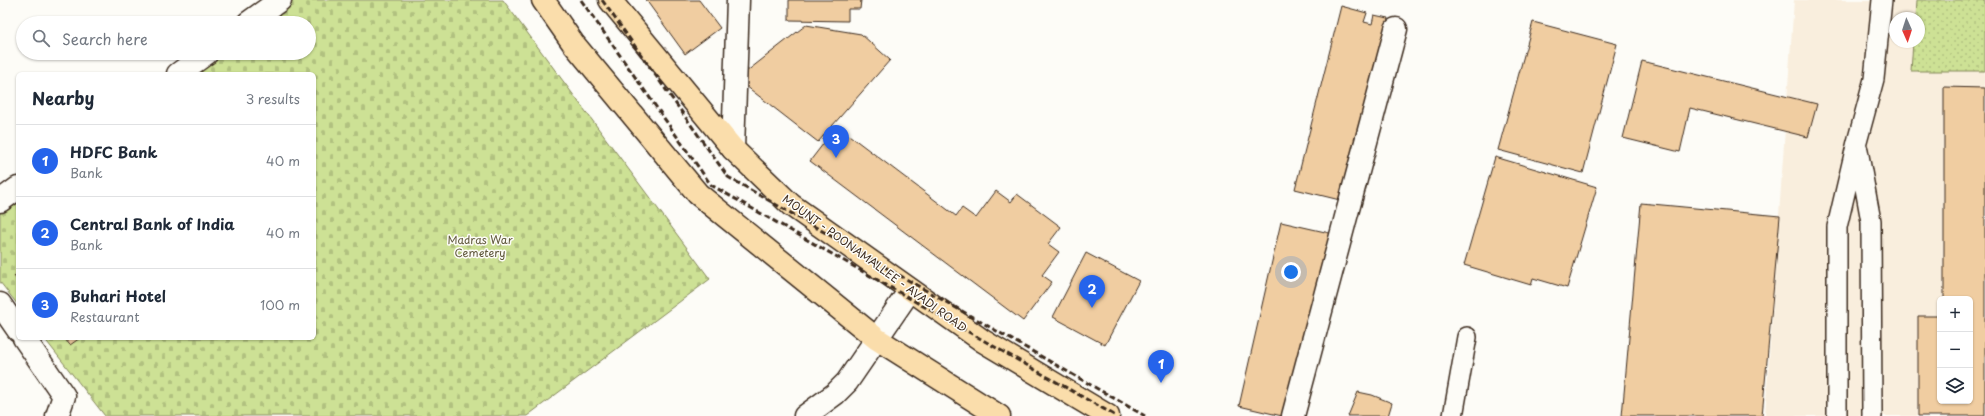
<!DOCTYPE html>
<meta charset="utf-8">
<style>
body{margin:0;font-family:"Playpen Sans",sans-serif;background:#f6f6f7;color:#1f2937}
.controls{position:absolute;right:12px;bottom:12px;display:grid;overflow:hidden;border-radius:6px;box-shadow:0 1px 3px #0004}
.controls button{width:36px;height:36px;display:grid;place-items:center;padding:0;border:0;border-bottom:1px solid #e0e1e3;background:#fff;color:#1f2937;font:20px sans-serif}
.compass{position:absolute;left:1889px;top:12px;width:36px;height:36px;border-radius:50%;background:#fff;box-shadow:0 1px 3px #0004;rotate:177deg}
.you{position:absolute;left:1291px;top:272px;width:14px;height:14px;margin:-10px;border:3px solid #fff;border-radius:50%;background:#1a73e8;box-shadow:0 0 0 6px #1a73e833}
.badge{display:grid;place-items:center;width:26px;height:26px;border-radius:50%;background:#2563eb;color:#fff;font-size:13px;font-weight:700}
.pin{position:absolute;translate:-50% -33px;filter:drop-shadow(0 1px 2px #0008)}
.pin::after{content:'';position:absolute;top:21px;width:14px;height:12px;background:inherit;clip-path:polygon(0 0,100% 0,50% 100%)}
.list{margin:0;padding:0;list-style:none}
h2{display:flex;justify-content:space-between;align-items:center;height:52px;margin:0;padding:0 16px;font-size:17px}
h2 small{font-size:13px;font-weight:400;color:#747a83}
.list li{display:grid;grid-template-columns:26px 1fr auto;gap:12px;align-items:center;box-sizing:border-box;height:72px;padding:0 16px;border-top:1px solid #e0e1e3}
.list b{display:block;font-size:15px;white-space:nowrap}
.list p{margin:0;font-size:13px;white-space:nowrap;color:#747a83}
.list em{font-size:13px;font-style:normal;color:#747a83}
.icon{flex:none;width:22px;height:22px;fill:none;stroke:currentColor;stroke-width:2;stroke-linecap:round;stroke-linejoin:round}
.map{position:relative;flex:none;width:1985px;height:416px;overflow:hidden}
.search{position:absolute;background:#fff;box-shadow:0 1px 3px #0004;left:16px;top:16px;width:300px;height:44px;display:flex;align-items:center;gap:10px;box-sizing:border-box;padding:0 14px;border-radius:22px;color:#747a83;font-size:15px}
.panel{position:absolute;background:#fff;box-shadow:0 1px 3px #0004;left:16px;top:72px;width:300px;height:268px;border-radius:6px}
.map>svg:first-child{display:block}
.built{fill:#f9eedd;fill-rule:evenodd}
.grass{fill:url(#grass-dots);stroke:#84865a}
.cemetery{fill:url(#cemetery-stones);stroke:#84865a}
.building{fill:#f0cda1;stroke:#3b2a1e}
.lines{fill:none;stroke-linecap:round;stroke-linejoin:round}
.service-casing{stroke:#3b2a1e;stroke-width:22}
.minor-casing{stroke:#3b2a1e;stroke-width:25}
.secondary-casing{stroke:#3b2a1e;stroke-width:25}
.primary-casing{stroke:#3b2a1e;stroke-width:25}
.service{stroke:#fdfcf7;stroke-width:19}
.minor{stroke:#fdfcf7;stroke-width:22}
.secondary{stroke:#fdfcf7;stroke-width:22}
.primary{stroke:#faddab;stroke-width:22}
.rail{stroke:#3b2a1e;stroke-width:3;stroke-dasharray:6 3;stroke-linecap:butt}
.labels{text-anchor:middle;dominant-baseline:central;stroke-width:3;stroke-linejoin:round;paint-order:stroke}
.park-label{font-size:11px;fill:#60583c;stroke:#fdfcf7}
.street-label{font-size:11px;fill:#3b2a1e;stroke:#fdfcf7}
</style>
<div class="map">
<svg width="1985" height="416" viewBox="0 0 1985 416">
<defs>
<pattern id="grass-dots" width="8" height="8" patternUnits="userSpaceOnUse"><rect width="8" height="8" fill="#cde195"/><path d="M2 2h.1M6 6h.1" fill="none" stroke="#b1c180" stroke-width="1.8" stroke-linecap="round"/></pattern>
<pattern id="cemetery-stones" width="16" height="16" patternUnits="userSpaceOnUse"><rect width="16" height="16" fill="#cde195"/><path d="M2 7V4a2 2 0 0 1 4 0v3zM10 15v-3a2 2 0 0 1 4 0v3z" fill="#b1c180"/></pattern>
</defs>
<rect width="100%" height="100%" fill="#fdfcf7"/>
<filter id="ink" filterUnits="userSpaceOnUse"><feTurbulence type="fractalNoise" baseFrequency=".025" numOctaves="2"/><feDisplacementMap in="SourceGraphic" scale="8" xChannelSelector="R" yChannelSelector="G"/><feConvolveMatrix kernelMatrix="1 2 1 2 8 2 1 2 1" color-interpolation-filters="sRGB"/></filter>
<g filter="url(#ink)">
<!-- built -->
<path class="built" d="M1794,0H1985V416H1765ZM1895,18H1919V42H1895ZM1940,299H1970V401H1940Z"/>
<!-- grass -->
<path class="grass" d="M1917,0H1985V71H1911L1913,42H1919V18H1916Z"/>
<!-- cemetery -->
<path class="cemetery" d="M291,0H503L710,279L527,416H105L44,338H314V74H189L218,53H309V23H259Z
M18,197V305L0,282V210Z"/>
<!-- building -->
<path class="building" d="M646,0H699L720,28L685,54Z
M789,0H861L860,9H848V21L789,20Z
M1341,6L1367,13L1364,22L1372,24L1374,15L1388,18L1344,201L1295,189Z
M1533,22L1617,44L1583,173L1498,150Z
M806,25L861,34L890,60L818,142L737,79Z
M1642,61L1817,104L1808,137L1690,108L1680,152L1623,138Z
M1944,87L1985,88V416H1918V316H1940V401H1970V299H1944Z
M837,126L956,216L962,208L976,218L996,191L1011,202L1017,194L1061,227L1048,244L1059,252L1042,275L1052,282L1023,321L810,161Z
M1495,157L1597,187L1567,288L1533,278L1531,285L1464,265Z
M1641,203L1780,216L1762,416H1622Z
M1281,222L1334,234L1282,416L1239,406Z
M1086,253L1139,281L1105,345L1053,317Z
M18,273V281L14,276Z
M64,338H80L70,345Z
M1358,392L1372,395L1392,403L1388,416H1348Z"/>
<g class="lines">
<!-- service casing -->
<g class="service-casing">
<path id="service" d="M1858,150L1871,221L1872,416
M1453,416L1467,337
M1837,416V227L1857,142L1874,79L1882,0"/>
</g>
<!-- minor casing -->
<g class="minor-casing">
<path id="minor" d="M248,23L280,0
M178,74L207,53
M733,149L738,0
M0,201L18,188
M0,304L18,330
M24,338L64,396L57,416
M1293,416L1396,29"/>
</g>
<!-- secondary casing -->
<g class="secondary-casing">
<path id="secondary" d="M805,416L835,394L847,382L910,290"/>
</g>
<!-- primary casing -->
<g class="primary-casing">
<path id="primary" d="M543,0L573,43L698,194L877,339L999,416
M610,0L733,149L791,205L983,341L1108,416"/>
</g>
<!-- service -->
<use href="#service" class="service"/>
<!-- minor -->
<use href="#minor" class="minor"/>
<!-- secondary -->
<use href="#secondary" class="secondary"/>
<!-- primary -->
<use href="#primary" class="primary"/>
<!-- rail -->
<path class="rail" d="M581,0L711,185L1116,416
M602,0L728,177L1145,416"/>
</g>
</g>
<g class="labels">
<!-- park labels -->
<g class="park-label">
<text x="480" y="239">Madras War<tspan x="480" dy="13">Cemetery</tspan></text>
</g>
<!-- street labels -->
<g class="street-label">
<text transform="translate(875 263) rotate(36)">MOUNT - POONAMALLEE - AVADI ROAD</text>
</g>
</g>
</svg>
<div class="controls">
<button>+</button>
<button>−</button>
<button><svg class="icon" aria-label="layers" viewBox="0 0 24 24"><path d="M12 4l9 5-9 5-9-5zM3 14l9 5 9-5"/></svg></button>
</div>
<svg class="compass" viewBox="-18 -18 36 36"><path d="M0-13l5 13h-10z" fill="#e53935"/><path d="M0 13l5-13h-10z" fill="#747a83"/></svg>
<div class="you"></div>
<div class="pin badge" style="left:1161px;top:383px">1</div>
<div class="pin badge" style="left:1092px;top:308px">2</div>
<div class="pin badge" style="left:836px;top:158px">3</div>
<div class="search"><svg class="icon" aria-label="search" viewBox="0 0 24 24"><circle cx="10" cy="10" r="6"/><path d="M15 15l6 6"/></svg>Search here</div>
<section class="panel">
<h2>Nearby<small>3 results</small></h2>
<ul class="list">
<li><span class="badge">1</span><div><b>HDFC Bank</b><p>Bank</p></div><em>40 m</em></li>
<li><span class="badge">2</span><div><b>Central Bank of India</b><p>Bank</p></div><em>40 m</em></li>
<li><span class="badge">3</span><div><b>Buhari Hotel</b><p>Restaurant</p></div><em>100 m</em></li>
</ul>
</section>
</div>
